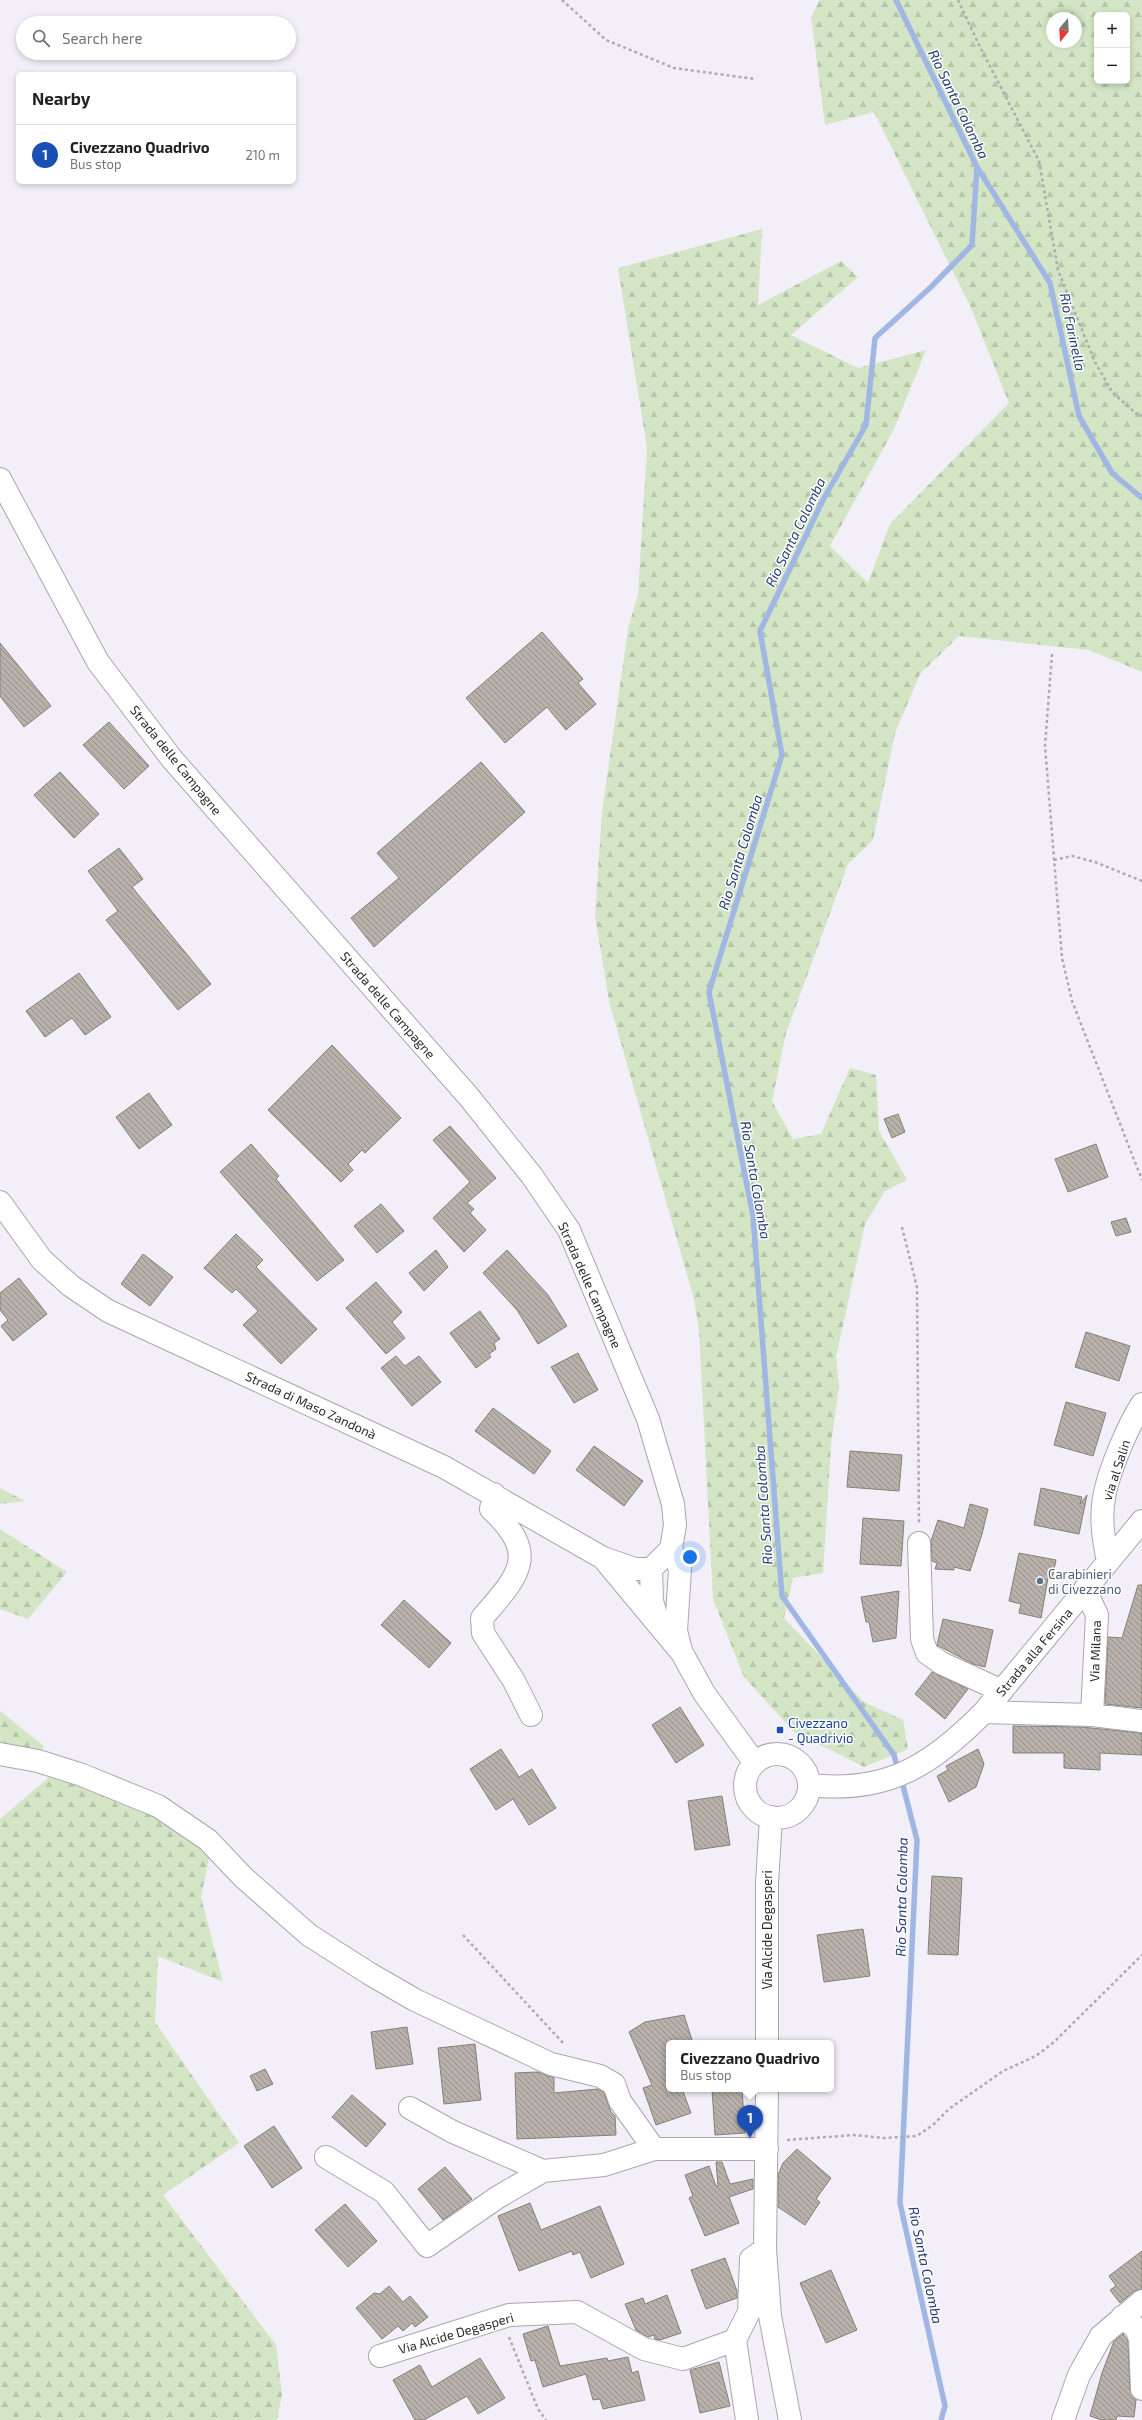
<!DOCTYPE html>
<meta charset="utf-8">
<style>
body{margin:0;font-family:"Exo 2",sans-serif;background:#f6f6f6;color:#222}
.controls{position:absolute;right:12px;top:12px;display:grid;overflow:hidden;border-radius:6px;box-shadow:0 2px 6px #0003}
.controls button{width:36px;height:36px;display:grid;place-items:center;padding:0;border:0;border-bottom:1px solid #e0e0e0;background:#fff;color:#222;font:20px sans-serif}
.compass{position:absolute;left:1046px;top:12px;width:36px;height:36px;border-radius:50%;background:#fff;box-shadow:0 2px 6px #0003;rotate:198deg}
.you{position:absolute;left:690px;top:1557px;width:14px;height:14px;margin:-10px;border:3px solid #fff;border-radius:50%;background:#1a73e8;box-shadow:0 0 0 6px #1a73e833}
.badge{display:grid;place-items:center;width:26px;height:26px;border-radius:50%;background:#db2777;color:#fff;font-size:13px;font-weight:700}
.pin{position:absolute;translate:-50% -33px;filter:drop-shadow(0 1px 2px #0008)}
.pin::after{content:'';position:absolute;top:21px;width:14px;height:12px;background:inherit;clip-path:polygon(0 0,100% 0,50% 100%)}
.popup{position:absolute;left:666px;top:2040px;width:168px;height:52px;box-sizing:border-box;display:grid;place-content:center;border-radius:6px;background:#fff;filter:drop-shadow(0 1px 3px #0005);font-size:13px;white-space:nowrap;color:#767676}
.popup b{font-size:15px;color:#222}
.popup::after{content:'';position:absolute;left:50%;top:100%;margin-left:-8px;border:8px solid transparent;border-top-color:#fff}
.list{margin:0;padding:0;list-style:none}
h2{display:flex;justify-content:space-between;align-items:center;height:52px;margin:0;padding:0 16px;font-size:17px}
h2 small{font-size:13px;font-weight:400;color:#767676}
.list li{display:grid;grid-template-columns:26px 1fr auto;gap:12px;align-items:center;box-sizing:border-box;height:60px;padding:0 16px;border-top:1px solid #e0e0e0}
.list b{display:block;font-size:15px;white-space:nowrap}
.list p{margin:0;font-size:13px;white-space:nowrap;color:#767676}
.list em{font-size:13px;font-style:normal;color:#767676}
.icon{flex:none;width:22px;height:22px;fill:none;stroke:currentColor;stroke-width:2;stroke-linecap:round;stroke-linejoin:round}
.map{position:relative;flex:none;width:1142px;height:2420px;overflow:hidden}
.search{position:absolute;background:#fff;box-shadow:0 2px 6px #0003;left:16px;top:16px;width:280px;height:44px;display:flex;align-items:center;gap:10px;box-sizing:border-box;padding:0 14px;border-radius:22px;color:#767676;font-size:15px}
.panel{position:absolute;background:#fff;box-shadow:0 2px 6px #0003;left:16px;top:72px;width:280px;height:112px;border-radius:6px}
.map>svg:first-child{display:block}
.forest{fill:url(#forest-firs);fill-rule:evenodd}
.lines{fill:none;stroke-linecap:round;stroke-linejoin:round}
.stream{stroke:#a0b6e3;stroke-width:5.5}
.building{fill:url(#building-back-hatch);stroke:#847f77}
.minor-casing{stroke:#aaa6af;stroke-width:24}
.path{stroke:#adaab1;stroke-width:2.5;stroke-dasharray:3 3;stroke-linecap:butt}
.minor{stroke:#fff;stroke-width:22}
.service-dot{fill:#5c6f8a;stroke:#fff;stroke-width:1.5}
.transit-dot{fill:#1a4fb4;stroke:#fff;stroke-width:1.5}
.labels{text-anchor:middle;dominant-baseline:central;stroke-width:3;stroke-linejoin:round;paint-order:stroke}
.street-label{font-size:13px;fill:#2c2a2d;stroke:#fff}
.service-label{font-size:13px;fill:#4e5e75;stroke:#fff;text-anchor:start}
.transit-label{font-size:13px;fill:#164399;stroke:#fff;text-anchor:start}
.water-label{font-size:14px;font-style:italic;fill:#243b73;stroke:#fff}
</style>
<div class="map">
<svg width="1142" height="2420" viewBox="0 0 1142 2420">
<defs>
<pattern id="forest-firs" width="22" height="20" patternUnits="userSpaceOnUse"><rect width="22" height="20" fill="#d3e5c5"/><path d="M5 1l3.5 6h-7zM16 11l3.5 6h-7z" fill="#b5c5aa"/></pattern>
<pattern id="building-back-hatch" width="6" height="6" patternUnits="userSpaceOnUse"><rect width="6" height="6" fill="#b7b1a9"/><path d="M-1 5l2 2M0 0l6 6M5-1l2 2" fill="none" stroke="#95908a"/></pattern>
</defs>
<rect width="100%" height="100%" fill="#f3eff8"/>
<!-- forest -->
<path class="forest" d="M820,0H1142V672L1089,650L959,636L920,674L895,733L873,840L848,864L786,1033L772,1101L793,1139L821,1134L850,1068L876,1075L879,1131L907,1180L885,1191L865,1224L836,1357L839,1386L831,1445L823,1573L793,1578L784,1618L864,1702L903,1720L908,1749L864,1767L793,1731L744,1677L713,1599L699,1330L694,1299L609,1001L595,916L602,812L628,629L638,594L647,448L618,268L762,229L758,305L841,261L858,277L791,335L858,368L926,350L894,429L830,546L868,583L890,524L1009,403L971,308L874,112L825,125L811,17ZM1097,15H1127V81H1097ZM1052,18H1076V42H1052Z
M0,1488L25,1501L0,1504Z
M0,1529L67,1572L28,1619L0,1609Z
M0,1711L44,1746L38,1754L0,1747Z
M66,1763L156,1794L210,1854L201,1897L223,1982L158,1956L155,2022L239,2143L163,2195L276,2345L282,2394L277,2420H0V1819Z"/>
<g class="lines">
<!-- stream -->
<path class="stream" d="M896,0L977,167L972,245L931,287L875,338L866,425L823,500L760,631L782,755L709,992L753,1216L782,1596L894,1755L898,1770
M977,167L1050,283L1079,416L1112,473L1142,498
M901,1778L917,1840L900,2203L945,2406L941,2420"/>
</g>
<!-- building -->
<path class="building" d="M542,632L583,679L578,683L596,704L566,730L547,707L505,743L466,698Z
M0,643L51,706L24,727L0,696Z
M109,722L149,766L124,789L83,745Z
M481,762L525,812L374,947L351,918L399,878L377,853Z
M60,772L99,814L74,838L34,795Z
M119,848L143,879L132,887L211,984L178,1010L106,920L118,911L88,871Z
M79,973L111,1017L85,1035L72,1018L45,1037L26,1011Z
M332,1045L401,1118L365,1153L362,1150L348,1164L353,1170L341,1182L268,1110Z
M149,1093L172,1125L139,1149L116,1117Z
M898,1114L905,1132L892,1138L884,1119Z
M450,1126L496,1178L467,1203L474,1209L470,1213L486,1230L464,1252L433,1218L470,1182L433,1140Z
M251,1144L279,1176L276,1179L344,1260L317,1281L220,1172Z
M1096,1144L1108,1177L1068,1192L1055,1159Z
M381,1204L404,1231L377,1253L354,1226Z
M1126,1218L1131,1232L1116,1236L1111,1222Z
M236,1234L263,1260L256,1267L317,1329L281,1364L243,1325L258,1311L236,1289L232,1293L204,1268Z
M436,1250L448,1267L424,1291L409,1273Z
M507,1250L548,1295L567,1326L538,1344L517,1310L483,1273Z
M143,1254L173,1277L150,1306L121,1284Z
M19,1278L47,1314L13,1341L1,1326L8,1320L0,1310V1293Z
M376,1282L402,1312L392,1322L405,1338L386,1354L346,1308Z
M480,1311L500,1339L494,1343L496,1349L489,1354L491,1357L476,1368L450,1333Z
M1086,1332L1130,1346L1119,1381L1075,1367Z
M578,1353L598,1390L574,1403L551,1367Z
M396,1356L405,1366L419,1356L441,1382L412,1406L381,1368Z
M1066,1402L1106,1413L1093,1456L1054,1445Z
M493,1408L551,1451L534,1474L475,1431Z
M594,1446L643,1481L624,1506L576,1470Z
M850,1451L902,1455L899,1491L847,1487Z
M1041,1488L1082,1497L1080,1504L1087,1495L1079,1534L1034,1525Z
M970,1504L988,1509L982,1534L970,1571L954,1567V1570L935,1569L937,1563L932,1561L931,1541L938,1520L964,1528Z
M863,1518L904,1521L901,1566L860,1564Z
M1019,1553L1056,1560L1052,1579L1048,1578L1041,1618L1019,1613L1021,1604L1009,1601Z
M1138,1585H1142V1708L1105,1704L1108,1637L1122,1638Z
M899,1591L896,1638L873,1642L869,1622H866L861,1597Z
M404,1600L451,1643L429,1668L381,1625Z
M943,1619L993,1630L985,1667L973,1664L937,1645Z
M932,1672L968,1689L945,1719L915,1694Z
M680,1707L704,1745L676,1763L652,1725Z
M1013,1726L1081,1727L1142,1733V1755L1100,1753V1770L1064,1768V1753H1013Z
M501,1749L519,1777L532,1769L556,1808L529,1825L513,1799L496,1810L470,1769Z
M978,1749L984,1764L976,1787L949,1802L937,1776L948,1770L946,1766Z
M722,1796L730,1845L695,1850L688,1801Z
M932,1876L962,1878L958,1955L928,1954Z
M863,1929L870,1976L824,1982L817,1935Z
M684,2015L693,2043H669V2089H682L691,2113L656,2125L643,2088L652,2085L629,2032L645,2022Z
M407,2027L413,2064L376,2069L371,2032Z
M475,2044L481,2100L444,2104L438,2048Z
M265,2069L273,2084L257,2091L250,2076Z
M538,2072L554,2078V2093L598,2089L604,2093L611,2112L615,2116L616,2135L517,2139L515,2073Z
M712,2089H742L745,2133L715,2135Z
M352,2095L386,2124L366,2147L332,2117Z
M274,2126L302,2168L272,2188L244,2146Z
M797,2149L831,2178L816,2199L820,2202L805,2225L778,2207V2175L783,2163Z
M716,2162H722L730,2184L753,2179V2189L729,2197L739,2223L705,2236L689,2198L693,2196L685,2175L709,2166L716,2186H718Z
M445,2167L472,2199L443,2220L418,2189Z
M530,2203L541,2230L600,2206L624,2264L591,2278L580,2252L573,2255L572,2251L519,2271L498,2216Z
M345,2204L377,2241L348,2267L315,2230Z
M1142,2251V2289L1134,2291L1120,2303L1110,2290L1116,2286L1109,2276Z
M725,2258L737,2291V2298L706,2309L691,2270Z
M831,2270L857,2330L826,2343L800,2283Z
M389,2286L403,2302L410,2296L428,2317L415,2327L412,2323L403,2331L398,2326L382,2339L356,2308L374,2293L380,2294Z
M667,2295L681,2333L660,2340L655,2339L654,2335L648,2337L636,2330L625,2304L643,2298L645,2304Z
M548,2326L560,2366L607,2358L608,2361L628,2357L632,2373L638,2371L645,2400L603,2409L600,2399L593,2400L586,2374L543,2387L535,2360L531,2361L523,2334Z
M1123,2334L1128,2341L1130,2390L1136,2400L1134,2417L1117,2416L1116,2420H1102L1090,2416L1102,2373L1114,2341Z
M480,2358L505,2398L478,2414L467,2396L424,2420H415L393,2380L420,2365L432,2387Z
M719,2362L730,2406L700,2413L690,2370Z"/>
<g class="lines">
<!-- minor casing -->
<g class="minor-casing">
<path id="minor" d="M0,479L98,662L172,759L469,1097L532,1176L569,1230L648,1419L673,1504L675,1525L671,1549L651,1569
M0,1202L42,1260L71,1286L108,1311L444,1467L603,1558L635,1569H651
M494,1494L491,1509C540,1555 519,1575 482,1618L483,1633L514,1681L531,1715
M919,1543L922,1639L927,1653L941,1663L1002,1691
M671,1549L680,1569L676,1631L681,1650
M603,1558L682,1653L704,1693L754,1762
M1108,1562C1104,1541 1100,1520 1104,1498C1108,1473 1128,1425 1142,1404
M651,1569L652,1601L658,1622
M1085,1589L1097,1615L1092,1715
M984,1712L1092,1715L1142,1721
M0,1754L38,1761L82,1775L158,1806L208,1840L243,1877L309,1935L370,1974L415,2000L551,2064L600,2076L614,2084L620,2101L654,2149
M745 1786a32 32 0 1 1 64 0a32 32 0 1 1-64 0Z
M809,1785C887,1794 932,1765 984,1712L1142,1521
M767,2043V1883L771,1817
M767,2089L765,2249L770,2316L790,2420
M410,2108L453,2132L543,2171L604,2165L654,2149H767
M326,2157L384,2192L427,2246L498,2197L543,2171
M1122,2317L1136,2328L1140,2339L1142,2389
M735,2340L747,2420
M380,2356L509,2315L577,2312L644,2349L683,2359L735,2340L749,2312L751,2259L765,2249
M1063,2420L1079,2375L1101,2336L1142,2301"/>
</g>
<!-- path -->
<path class="path" d="M562,0L606,40L674,68L755,79
M958,0L980,47L1039,161L1058,270L1094,360L1112,392L1139,416L1142,415
M1052,654L1045,746L1062,958L1072,1001L1142,1180
M1054,860L1072,856L1095,862L1142,881
M902,1227L917,1287L919,1523
M463,1935L565,2045
M787,2140L854,2135L884,2138L917,2136L934,2124L949,2109L1003,2071L1036,2056L1054,2042L1142,1955
M509,2337L538,2409L546,2420"/>
<!-- minor -->
<use href="#minor" class="minor"/>
</g>
<!-- markers -->
<circle class="service-dot" cx="1040" cy="1581" r="4"/>
<rect class="transit-dot" x="776" y="1726" width="8" height="8" rx="2"/>
<g class="labels">
<!-- street labels -->
<g class="street-label">
<text transform="translate(176 760) rotate(51)">Strada delle Campagne</text>
<text transform="translate(388 1005) rotate(49)">Strada delle Campagne</text>
<text transform="translate(590 1285) rotate(66)">Strada delle Campagne</text>
<text transform="translate(311 1405) rotate(25)">Strada di Maso Zandonà</text>
<text transform="translate(1116 1470) rotate(-72)">via al Salin</text>
<text transform="translate(1095 1651) rotate(-88)">Via Milana</text>
<text transform="translate(1034 1652) rotate(-50)">Strada alla Fersina</text>
<text transform="translate(767 1930) rotate(-90)">Via Alcide Degasperi</text>
<text transform="translate(456 2333) rotate(-16)">Via Alcide Degasperi</text>
</g>
<!-- service labels -->
<g class="service-label">
<text x="1048" y="1574">Carabinieri<tspan x="1048" dy="15">di Civezzano</tspan></text>
</g>
<!-- transit labels -->
<g class="transit-label">
<text x="788" y="1723">Civezzano<tspan x="788" dy="15">- Quadrivio</tspan></text>
</g>
<!-- water labels -->
<g class="water-label">
<text transform="translate(959 104) rotate(64)">Rio Santa Colomba</text>
<text transform="translate(1073 332) rotate(78)">Rio Farinella</text>
<text transform="translate(795 532) rotate(-64)">Rio Santa Colomba</text>
<text transform="translate(740 852) rotate(-73)">Rio Santa Colomba</text>
<text transform="translate(756 1180) rotate(80)">Rio Santa Colomba</text>
<text transform="translate(763 1505) rotate(-94)">Rio Santa Colomba</text>
<text transform="translate(901 1897) rotate(-89)">Rio Santa Colomba</text>
<text transform="translate(926 2265) rotate(78)">Rio Santa Colomba</text>
</g>
</g>
</svg>
<div class="controls">
<button>+</button>
<button>−</button>
</div>
<svg class="compass" viewBox="-18 -18 36 36"><path d="M0-13l5 13h-10z" fill="#e53935"/><path d="M0 13l5-13h-10z" fill="#767676"/></svg>
<div class="you"></div>
<div class="pin badge" style="left:750px;top:2138px;background:#1a4fb4">1</div>
<div class="popup"><b>Civezzano Quadrivo</b>Bus stop</div>
<div class="search"><svg class="icon" aria-label="search" viewBox="0 0 24 24"><circle cx="10" cy="10" r="6"/><path d="M15 15l6 6"/></svg>Search here</div>
<section class="panel">
<h2>Nearby<small></small></h2>
<ul class="list">
<li><span class="badge" style="background:#1a4fb4">1</span><div><b>Civezzano Quadrivo</b><p>Bus stop</p></div><em>210 m</em></li>
</ul>
</section>
</div>
